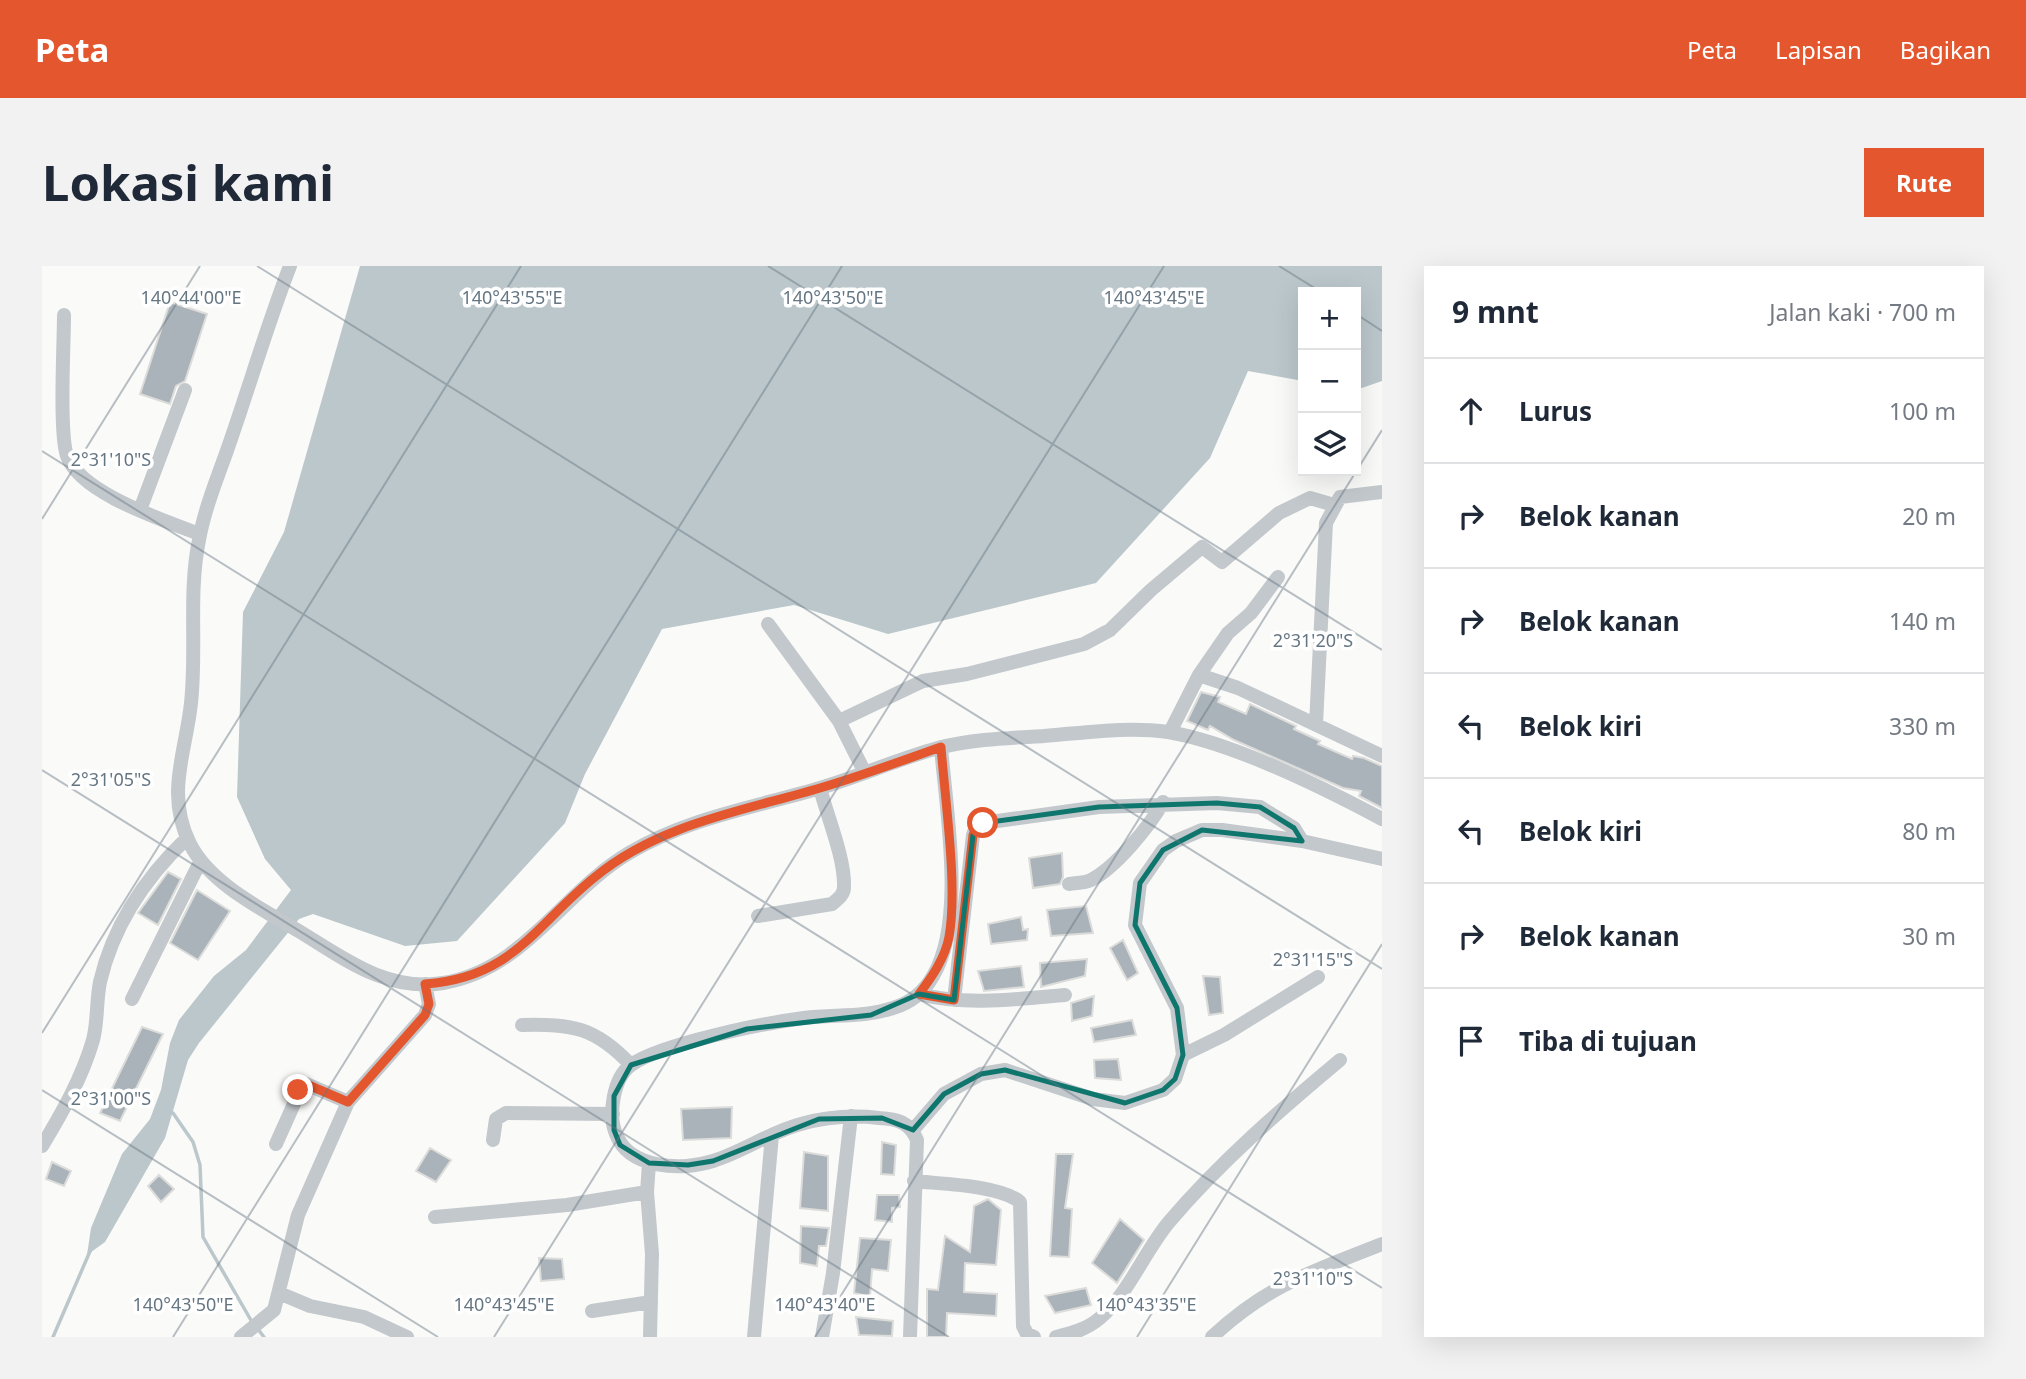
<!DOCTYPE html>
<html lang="id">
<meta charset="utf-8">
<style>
body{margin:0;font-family:"Noto Sans",sans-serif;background:#f2f2f3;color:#1f2937}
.controls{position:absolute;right:21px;top:21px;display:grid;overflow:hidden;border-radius:0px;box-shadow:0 7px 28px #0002}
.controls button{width:63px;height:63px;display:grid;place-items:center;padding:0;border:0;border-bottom:2px solid #e0e1e3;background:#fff;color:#1f2937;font:35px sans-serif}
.stop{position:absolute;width:21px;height:21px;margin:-16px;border:5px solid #e4572e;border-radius:50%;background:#fff}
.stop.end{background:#e4572e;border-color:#fff;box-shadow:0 2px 7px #0008}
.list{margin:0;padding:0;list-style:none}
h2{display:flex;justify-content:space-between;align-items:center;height:91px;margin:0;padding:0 28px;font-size:30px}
h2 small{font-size:23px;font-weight:400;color:#747a83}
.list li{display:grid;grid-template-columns:46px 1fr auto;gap:21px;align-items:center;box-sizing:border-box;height:105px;padding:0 28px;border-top:2px solid #e0e1e3}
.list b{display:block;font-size:26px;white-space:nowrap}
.list em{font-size:23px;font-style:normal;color:#747a83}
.icon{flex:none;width:38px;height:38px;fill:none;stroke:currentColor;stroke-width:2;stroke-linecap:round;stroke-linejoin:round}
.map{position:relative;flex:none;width:1340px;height:1071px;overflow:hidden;border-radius:0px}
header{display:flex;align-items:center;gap:42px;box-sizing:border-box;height:98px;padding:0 35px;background:#e4572e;color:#fff}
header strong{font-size:33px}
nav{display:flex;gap:38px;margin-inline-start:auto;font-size:24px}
.intro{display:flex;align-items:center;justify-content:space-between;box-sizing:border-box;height:168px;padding:0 42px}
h1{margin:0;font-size:49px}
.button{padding:18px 32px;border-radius:0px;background:#e4572e;color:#fff;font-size:24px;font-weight:700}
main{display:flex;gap:42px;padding:0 42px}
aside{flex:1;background:#fff;border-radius:0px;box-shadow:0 7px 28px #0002}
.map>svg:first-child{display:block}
.water{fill:#bbc7cb}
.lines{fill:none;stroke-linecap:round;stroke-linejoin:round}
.stream{stroke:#bbc7cb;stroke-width:3.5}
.building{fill:#aab3b9;stroke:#dcdcda;stroke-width:2}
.minor{stroke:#c3c8cc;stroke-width:14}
.route{stroke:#e4572e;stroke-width:9}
.marked{fill:none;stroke:#0f766e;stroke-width:5;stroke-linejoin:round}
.ticks{fill:none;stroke:#657683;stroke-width:2;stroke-opacity:0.45}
.ticks-label{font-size:18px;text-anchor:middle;fill:#657683;stroke:#fff;stroke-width:7;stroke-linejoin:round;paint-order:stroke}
</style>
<header>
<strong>Peta</strong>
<nav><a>Peta</a><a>Lapisan</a><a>Bagikan</a></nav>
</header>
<div class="intro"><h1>Lokasi kami</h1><a class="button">Rute</a></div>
<main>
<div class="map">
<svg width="1340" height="1071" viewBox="0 0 1340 1071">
<rect width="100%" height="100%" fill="#fafaf8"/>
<!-- water -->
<path class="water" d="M318,0H1340V115L1314,124V26H1261V115L1206,105L1168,192L1054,317L846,368L752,339L620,363L543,508L523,557L415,675L363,680L271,648L257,653L157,777L146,794L123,872L63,976L45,989L49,962L80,888L108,853L119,824L128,777L137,754L172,710L204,684L249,624L223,593L195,531L201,346L242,266Z"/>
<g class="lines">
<!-- stream -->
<path class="stream" d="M131,847L151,876L158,899L161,971L210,1056
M215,1062L222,1071
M11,1071L49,983"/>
</g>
<!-- building -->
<path class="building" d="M128,36L165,48L143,115L134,120L128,138L98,128Z
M1159,426L1178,431L1176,436L1204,448L1208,438L1254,460L1252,463L1278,475L1276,478L1310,493L1311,490L1322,492L1340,500V542L1317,530L1319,525L1301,522L1192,474L1168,460L1166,464L1145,455Z
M1020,587L1021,611L1018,618L991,622L987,592Z
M126,606L139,613L116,659L96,647Z
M155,624L188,645L156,694L128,677Z
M1044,640L1051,667L1009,670L1005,644Z
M979,651L981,664L986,663L985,674L949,678L946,658Z
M1081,674L1096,707L1085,714L1068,682Z
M1045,693L1043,710L999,721L998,697Z
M979,700L982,721L942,725L936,705Z
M1161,710L1178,711L1181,747L1167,749Z
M1052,730L1050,750L1030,755L1029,737Z
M1090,754L1094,769L1052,776L1049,762Z
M100,761L121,768L78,855L58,847Z
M1076,793L1079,814L1053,812L1052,794Z
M690,841L689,872L641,874L639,843Z
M840,876L854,879L852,909L839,908Z
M388,882L409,894L394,916L374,905Z
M762,886L786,890V945L758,942Z
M1014,888H1031L1023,942L1030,943L1027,991L1008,990Z
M10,896L29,905L22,920L4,913Z
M117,909L132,923L119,936L106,920Z
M835,929H857L858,941L850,942V956L833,954Z
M946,933L959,944L954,999L923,997L922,1026L955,1028L954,1050L905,1047L904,1071H885V1023L896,1024L903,970L928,986L932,940Z
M1078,953L1102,974L1075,1017L1050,997Z
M759,960L787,962L784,980H777L775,1000L758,997Z
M818,972L849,974L846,1005L830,1003L828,1031L812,1027Z
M497,992L520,993L522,1013L499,1015Z
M1044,1022L1049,1039L1013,1047L1003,1030Z
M814,1051L851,1055L850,1070L817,1069Z"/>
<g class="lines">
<!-- minor -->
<path class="minor" d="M248,0C226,57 209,115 189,173C178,206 163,240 157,274C146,328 155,382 149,437C144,486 123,528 148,578C169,619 222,644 260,667C304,694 346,726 401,717C482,704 521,626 587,587C645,552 714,541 778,522C818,510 856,493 896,482C930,473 967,472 1002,470C1042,467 1085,460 1126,466C1192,477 1280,521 1340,553
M22,49C22,78 17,166 25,190C39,228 122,254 157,268
M98,244L143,124
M726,358L797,455L823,507
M1157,409L1186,367L1209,347L1236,311
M797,455L881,415L925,408L1042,378L1068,364L1109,324L1160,281L1180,296L1237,247L1268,232L1292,239
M1274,458L1284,257L1298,231L1340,226
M1128,466L1157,409L1196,422L1340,490
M1027,618C1034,617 1043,617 1049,614C1073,602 1108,560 1121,536
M716,650L790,638C796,633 802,629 802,621C803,592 785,550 778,522
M877,728C924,740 976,733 1023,729
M90,733L158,596
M912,734L931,569L934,561L941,557L1057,541L1175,537L1218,541L1252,562L1260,575
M480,759C531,758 553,761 589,799
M1141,789L1182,769L1276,711
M871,864L902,828L939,808L963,804L1051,833L1083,837L1121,824L1133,813L1141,789L1135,742L1093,659L1098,617L1121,584L1134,575L1160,564H1180L1260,575L1340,593
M451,874L454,853L464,847L571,848
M234,878L260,820L264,818L306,836
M0,880C20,847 40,812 51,774C56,755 54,736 58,716C71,660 104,611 145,572
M607,897L605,926L610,988L608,1071
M872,915C899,918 958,919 978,936L981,1060L985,1068L992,1071
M393,951L525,939L605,926
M237,1027L268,1040L322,1051L365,1071
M550,1045L609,1036
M199,1071L232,1044L256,949L306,836L383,749L387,738L383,718
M712,1071L730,869
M780,1071L791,1007L809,850
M868,1071L875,874C868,856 855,853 837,852C811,849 784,851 759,858C728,866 701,886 671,895C640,905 587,903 574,868C566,849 571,812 589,799C618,778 723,757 762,752C792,748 821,752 851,742C868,737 882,726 891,710C924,655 904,544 899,481
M1014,1071C1031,1067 1045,1063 1058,1052C1087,1027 1102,986 1127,956C1178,896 1237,845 1298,794
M1170,1071C1227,1018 1270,1006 1340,978"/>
</g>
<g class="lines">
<!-- route -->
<path class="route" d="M256,824L264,818L306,836L383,749L387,738L383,718C471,712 493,659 553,611C617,558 701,545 778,522C819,510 859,495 899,481C903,534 916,621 907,671C903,692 890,711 877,728L912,734L931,569L934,561L941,557"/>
</g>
<!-- marked area -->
<path class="marked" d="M1175,537L1218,541L1252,562L1260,575L1160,564L1121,584L1098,617L1093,659L1135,742L1141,789L1133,813L1121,824L1083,837L963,804L939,808L902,828L871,864L840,852L777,853L671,895L646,899L607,897L578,879L572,864V830L589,799L705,763L829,749L877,728L912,734L931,569L941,557L1057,541Z"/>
<!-- ticks -->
<path class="ticks" d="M215,0L1340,703M726,0L1340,384M1237,0L1279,26M1314,48L1340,65M0,185L1340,1022M0,253L158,0M0,504L907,1071M0,767L479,0M0,824L396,1071M131,1071L800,0M452,1071L1122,0M773,1071L1340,164M1095,1071L1340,678"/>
<g class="ticks-label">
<text x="149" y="38">140°44'00"E</text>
<text x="470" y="38">140°43'55"E</text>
<text x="791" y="38">140°43'50"E</text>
<text x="1112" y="38">140°43'45"E</text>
<text x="69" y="200">2°31'10"S</text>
<text x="1271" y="381">2°31'20"S</text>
<text x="69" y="520">2°31'05"S</text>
<text x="1271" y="700">2°31'15"S</text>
<text x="69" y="839">2°31'00"S</text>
<text x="1271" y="1019">2°31'10"S</text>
<text x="141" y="1045">140°43'50"E</text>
<text x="462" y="1045">140°43'45"E</text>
<text x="783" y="1045">140°43'40"E</text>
<text x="1104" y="1045">140°43'35"E</text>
</g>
</svg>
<div class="controls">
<button>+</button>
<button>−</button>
<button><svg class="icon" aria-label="layers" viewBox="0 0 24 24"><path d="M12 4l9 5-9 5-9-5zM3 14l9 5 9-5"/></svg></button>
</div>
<div class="stop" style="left:941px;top:557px"></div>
<div class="stop end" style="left:256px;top:824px"></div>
</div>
<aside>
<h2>9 mnt<small>Jalan kaki · 700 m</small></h2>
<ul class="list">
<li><svg class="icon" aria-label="ahead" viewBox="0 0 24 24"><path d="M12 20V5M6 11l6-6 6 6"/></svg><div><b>Lurus</b></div><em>100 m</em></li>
<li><svg class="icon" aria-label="right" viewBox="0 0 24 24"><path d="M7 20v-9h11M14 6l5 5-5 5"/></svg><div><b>Belok kanan</b></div><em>20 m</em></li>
<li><svg class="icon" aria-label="right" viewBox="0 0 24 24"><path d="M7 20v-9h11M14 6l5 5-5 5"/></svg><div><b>Belok kanan</b></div><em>140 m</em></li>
<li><svg class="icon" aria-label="left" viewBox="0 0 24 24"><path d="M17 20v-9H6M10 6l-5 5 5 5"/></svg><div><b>Belok kiri</b></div><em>330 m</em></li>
<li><svg class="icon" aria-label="left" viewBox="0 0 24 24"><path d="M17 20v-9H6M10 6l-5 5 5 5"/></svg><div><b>Belok kiri</b></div><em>80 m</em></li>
<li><svg class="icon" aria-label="right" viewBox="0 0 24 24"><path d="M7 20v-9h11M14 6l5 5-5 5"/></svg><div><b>Belok kanan</b></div><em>30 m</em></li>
<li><svg class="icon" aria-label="arrive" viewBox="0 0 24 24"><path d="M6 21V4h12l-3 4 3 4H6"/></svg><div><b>Tiba di tujuan</b></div></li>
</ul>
</aside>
</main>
